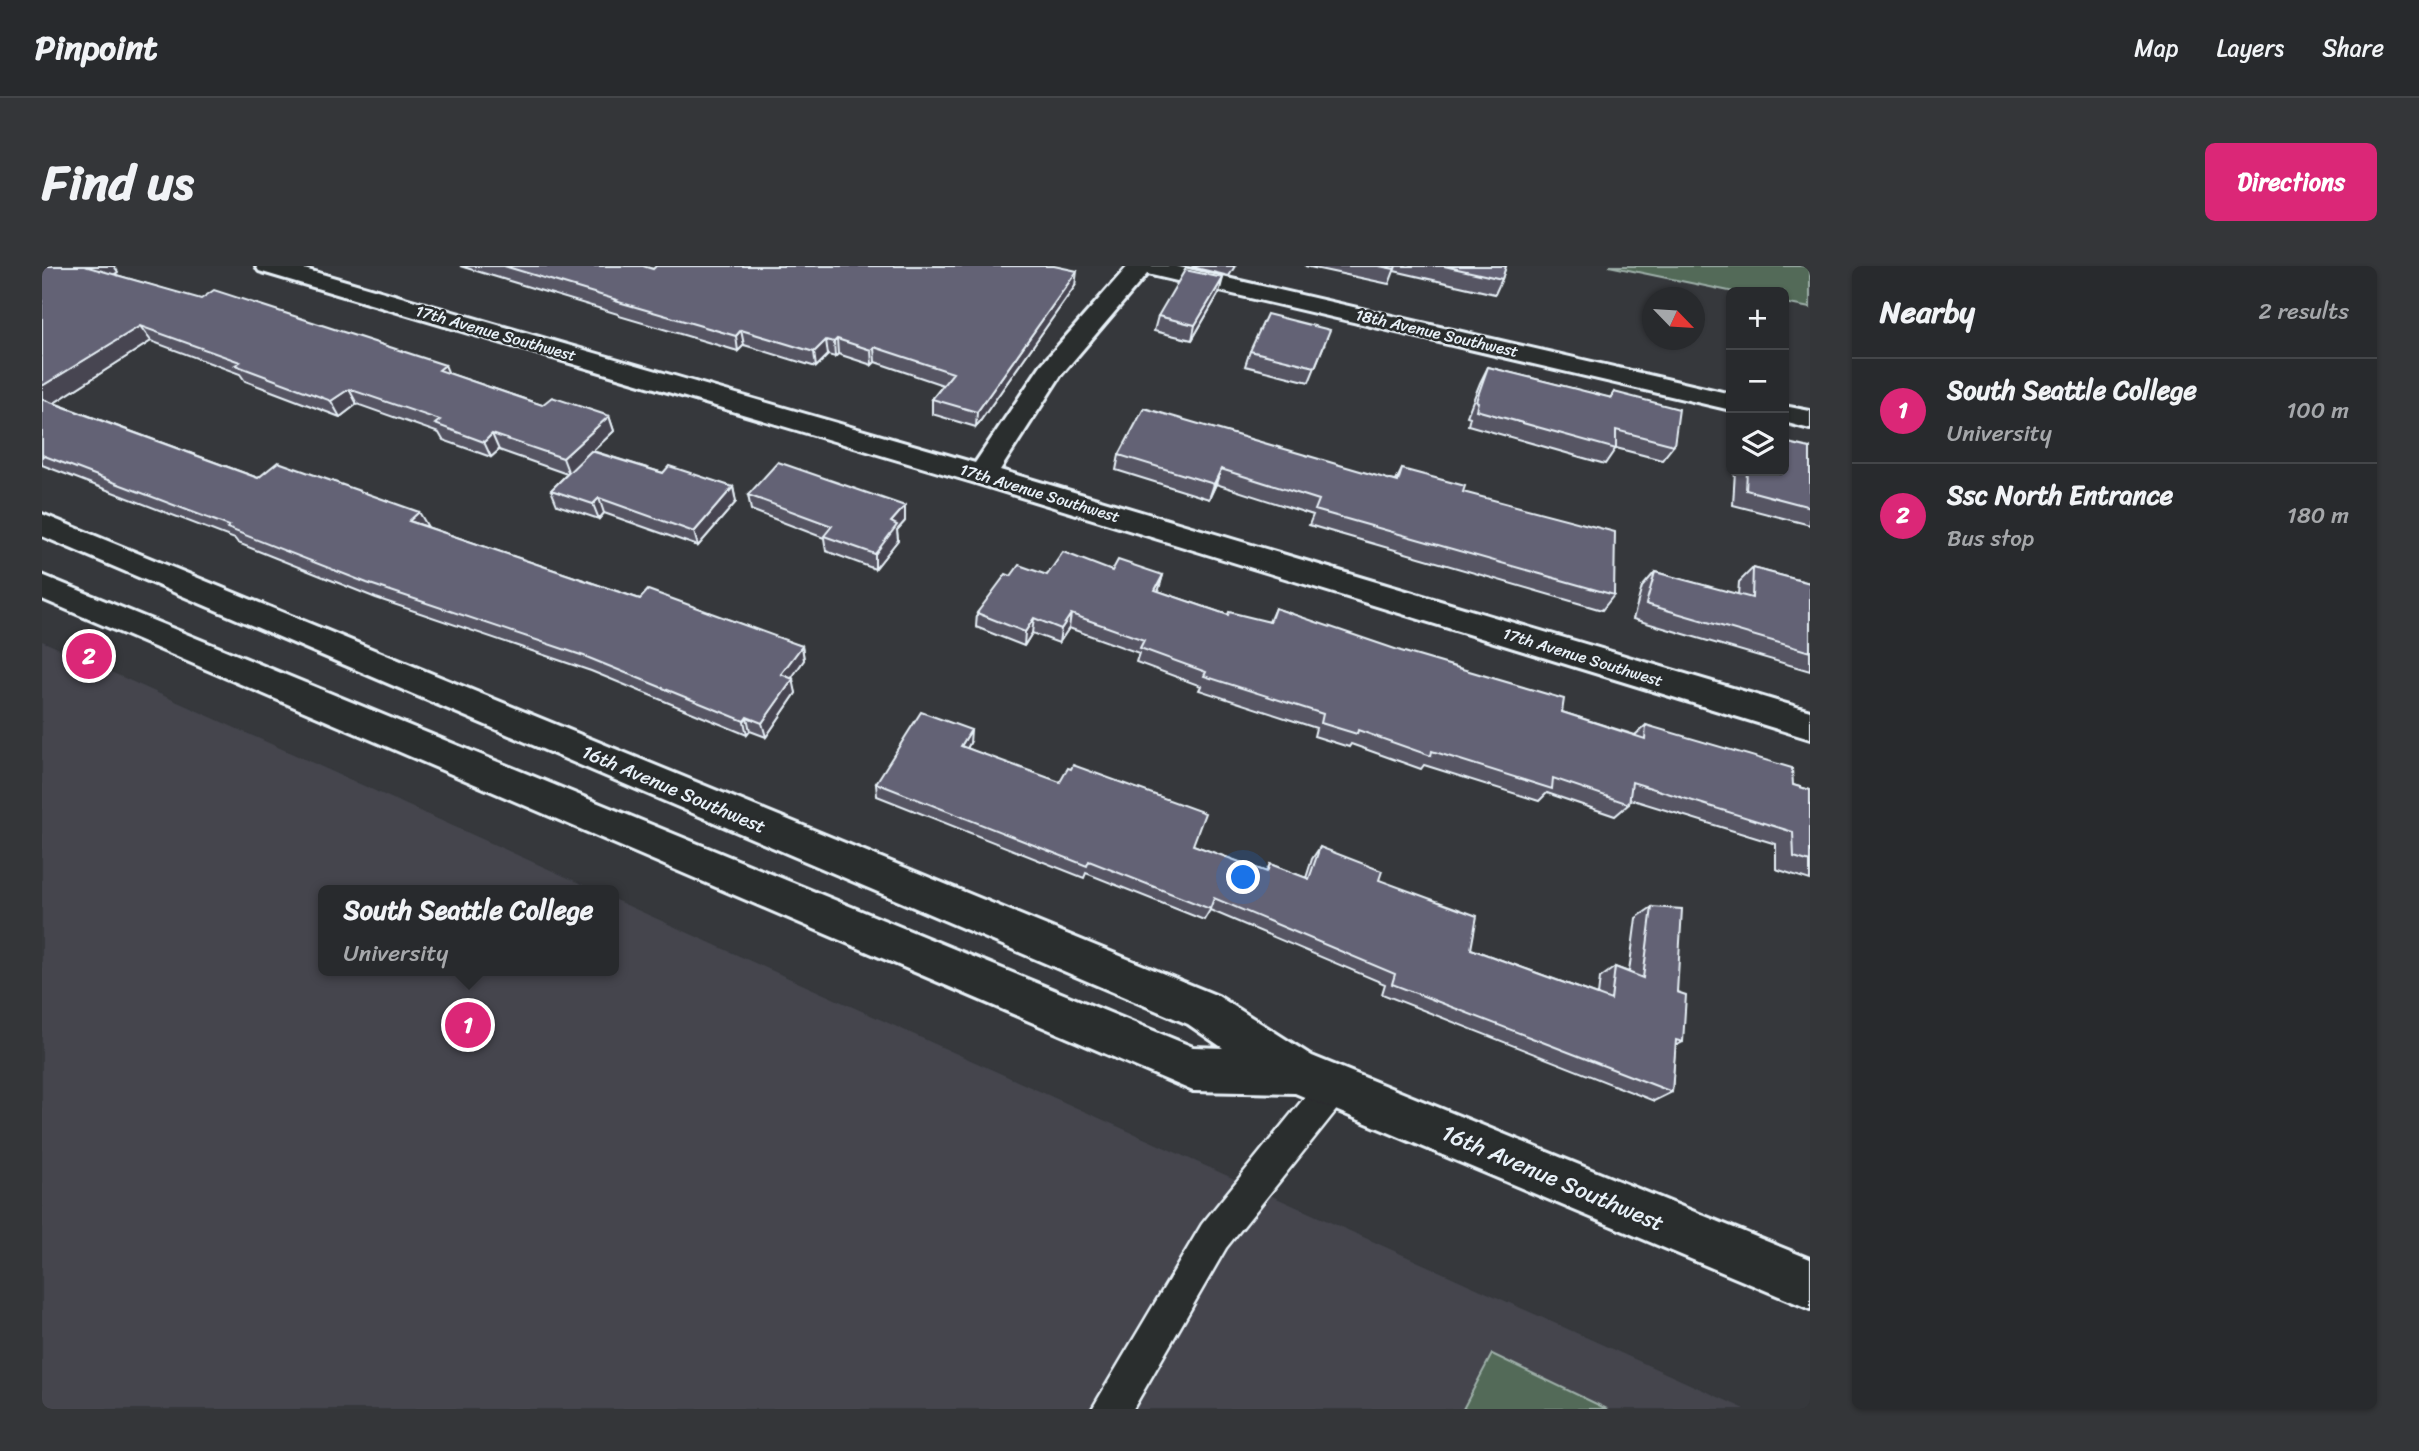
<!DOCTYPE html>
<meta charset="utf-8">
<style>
body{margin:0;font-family:Sriracha,sans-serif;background:#343639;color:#f1f3f6}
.controls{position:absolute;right:21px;top:21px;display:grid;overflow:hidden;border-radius:10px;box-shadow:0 2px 5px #0004}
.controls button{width:63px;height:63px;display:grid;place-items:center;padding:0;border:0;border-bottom:2px solid #444649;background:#282a2d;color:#f1f3f6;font:35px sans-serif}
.compass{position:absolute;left:1600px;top:21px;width:63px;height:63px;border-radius:50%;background:#282a2d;box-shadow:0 2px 5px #0004;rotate:115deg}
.you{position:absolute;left:1202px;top:612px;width:24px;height:24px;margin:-18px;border:5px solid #fff;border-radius:50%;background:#1a73e8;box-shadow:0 0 0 10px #1a73e833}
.badge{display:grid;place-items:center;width:46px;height:46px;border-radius:50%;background:#db2777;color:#fff;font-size:23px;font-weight:700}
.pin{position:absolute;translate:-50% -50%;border:4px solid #fff;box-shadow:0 2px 7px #0006}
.popup{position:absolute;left:276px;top:619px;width:301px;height:91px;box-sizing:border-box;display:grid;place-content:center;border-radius:10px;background:#282a2d;filter:drop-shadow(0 2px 5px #0005);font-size:23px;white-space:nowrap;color:#a5a7aa}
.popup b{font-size:26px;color:#f1f3f6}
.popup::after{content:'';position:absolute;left:50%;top:100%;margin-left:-14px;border:14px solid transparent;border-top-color:#282a2d}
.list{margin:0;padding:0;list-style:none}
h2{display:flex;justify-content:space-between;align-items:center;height:91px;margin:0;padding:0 28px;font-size:30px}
h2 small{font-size:23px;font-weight:400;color:#a5a7aa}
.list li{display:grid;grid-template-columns:46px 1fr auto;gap:21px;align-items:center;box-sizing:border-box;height:105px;padding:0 28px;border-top:2px solid #444649}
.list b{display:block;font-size:26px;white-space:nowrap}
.list p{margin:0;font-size:23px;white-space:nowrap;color:#a5a7aa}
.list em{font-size:23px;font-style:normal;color:#a5a7aa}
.icon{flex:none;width:38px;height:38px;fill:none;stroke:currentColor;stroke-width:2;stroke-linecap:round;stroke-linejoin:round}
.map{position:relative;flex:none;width:1768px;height:1143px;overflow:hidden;border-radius:10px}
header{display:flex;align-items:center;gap:42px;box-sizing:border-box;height:98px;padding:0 35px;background:#282a2d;border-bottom:2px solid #444649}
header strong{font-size:33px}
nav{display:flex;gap:38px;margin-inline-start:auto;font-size:24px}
.intro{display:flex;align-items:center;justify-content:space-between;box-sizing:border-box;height:168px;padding:0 42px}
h1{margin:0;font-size:49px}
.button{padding:18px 32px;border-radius:10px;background:#db2777;color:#fff;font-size:24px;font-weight:700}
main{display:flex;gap:42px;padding:0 42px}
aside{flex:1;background:#282a2d;border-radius:10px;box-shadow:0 2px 5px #0004}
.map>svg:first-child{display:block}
.built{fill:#44454d}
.green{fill:#526b58;stroke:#9daea8;stroke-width:2}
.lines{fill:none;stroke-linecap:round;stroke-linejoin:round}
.service-casing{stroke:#e8f1f8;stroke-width:5}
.minor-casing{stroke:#e8f1f8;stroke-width:6}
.tertiary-casing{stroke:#e8f1f8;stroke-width:6}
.service{fill:#2a2d2e;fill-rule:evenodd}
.minor{fill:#2a2d2e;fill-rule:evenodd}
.tertiary{fill:#2a2d2e;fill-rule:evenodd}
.wall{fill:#565464;stroke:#e8f1f8;stroke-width:2}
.shaded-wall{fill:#464551;stroke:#e8f1f8;stroke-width:2}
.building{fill:#646274;stroke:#e8f1f8;stroke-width:2}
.labels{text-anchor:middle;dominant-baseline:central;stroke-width:5;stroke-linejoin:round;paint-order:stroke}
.far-street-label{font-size:16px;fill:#e8f1f8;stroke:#2a2d2e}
.street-label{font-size:19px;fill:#e8f1f8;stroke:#2a2d2e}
.near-street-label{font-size:23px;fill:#e8f1f8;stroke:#2a2d2e}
</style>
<header>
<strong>Pinpoint</strong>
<nav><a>Map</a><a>Layers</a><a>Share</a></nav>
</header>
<div class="intro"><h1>Find us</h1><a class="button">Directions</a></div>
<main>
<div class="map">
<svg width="1768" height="1143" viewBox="0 0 1768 1143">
<rect width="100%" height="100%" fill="#36383c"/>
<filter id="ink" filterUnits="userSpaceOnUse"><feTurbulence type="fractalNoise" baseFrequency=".0143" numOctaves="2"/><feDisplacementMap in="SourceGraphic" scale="14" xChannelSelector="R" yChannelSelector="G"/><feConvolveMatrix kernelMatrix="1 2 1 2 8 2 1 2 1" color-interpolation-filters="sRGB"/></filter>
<g filter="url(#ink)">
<!-- built -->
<path class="built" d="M0,375L553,624H281V705H571V633L1703,1143H0Z"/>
<!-- green -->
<path class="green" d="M1567,0H1768V42L1742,37V26H1692Z
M1450,1088L1565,1143H1421Z"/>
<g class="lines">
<!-- service casing -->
<g class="service-casing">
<path id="service" d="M1292,805L1304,810L1308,821L1304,832L1184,982L1091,1143H1050L1160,958L1280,810Z"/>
</g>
<!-- minor casing -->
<g class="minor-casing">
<path id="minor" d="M214,0H252L933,197L999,99L1086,0H1133L1689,128V144L1105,8L1019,109L958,204L1768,445V473L930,216L217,5Z
M1742,140L1768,145V163L1742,156Z"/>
</g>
<!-- tertiary casing -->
<g class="tertiary-casing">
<path id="tertiary" d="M0,248L1176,730L1270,790L1768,993V1043L1253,827L1151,825L0,333V309L1151,781L1181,782L1146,758L0,270Z"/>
</g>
<!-- service -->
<use href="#service" class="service"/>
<!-- minor -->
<use href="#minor" class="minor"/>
<!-- tertiary -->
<use href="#tertiary" class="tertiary"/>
</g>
<!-- wall -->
<path class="wall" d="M0,0L76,6L71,8L406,107L500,139L567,150L572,165L551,185L621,207L691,221L694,236L656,280L562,247L557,253L515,239L509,224L525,208L457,184L449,191L401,174L397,167L315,138L298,151L203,115L198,108L109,75L12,137L216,212L385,261L598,333L760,380L762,394L749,412L754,427L724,471L708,465L705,469L549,405L334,332L196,277L193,273L0,199Z
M418,0H601L611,3L1033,20L934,161L890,148V133L901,119L833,96L830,99L796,88L793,91L786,89L774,101L702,79L696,85L577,50L576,48Z
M1151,0H1193L1187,10L1150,1Z
M1263,0H1464L1460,13L1453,28L1352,5L1347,18Z
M1177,27L1150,74L1112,65L1116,50Z
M1282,79L1267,116L1203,100L1208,85Z
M1446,101L1568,132L1572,126L1632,179L1620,194L1574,182L1563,198L1426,159L1428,151L1425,150L1438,117Z
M1768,182V259L1691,239L1693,205H1742Z
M1077,189L1354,215L1360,203L1421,226L1572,329L1560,344L1267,259L1271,249L1174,218L1167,233L1074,204Z
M706,229L863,240V255L855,264L856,274L833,303L784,285L782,272L709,244Z
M1711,302L1768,317V405L1591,353L1600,321L1613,306L1696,329L1697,316Z
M1070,305L1121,309L1116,325L1186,349L1227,356L1233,342L1520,446L1593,469L1604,459L1751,519L1768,524V614L1734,603V578L1588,533L1587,538L1573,550L1505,527L1497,535L1382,499L1379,503L1309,478L1307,481L1272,470L1274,462L1157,424L1159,420L1094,396L1097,387L1027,362L1017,377L990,367L982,380L934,361L935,347L969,310L1005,309Z
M928,477L925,482L1151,579L1224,606L1228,598L1264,612L1270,593L1278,581L1337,614L1429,683L1556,729L1558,712L1573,701L1587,706L1594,652L1610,641L1635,726L1641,776L1633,780L1630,826L1612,835L1340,728L1343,718L1168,644L1162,654L1044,607L1042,612L835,530L834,517Z"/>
<!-- shaded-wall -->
<path class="shaded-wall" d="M48,0H72L76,6L57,17L46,1Z
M1035,5L1033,20L934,161L935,146Z
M1181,12L1177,27L1150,74L1153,59Z
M98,60L109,75L1,144L0,142V120Z
M699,64L702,79L696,85L694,70Z
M795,73L796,88L793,91L792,76Z
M784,74L786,89L774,101L772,86Z
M832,81L833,96L830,99L829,84Z
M403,99L410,115L397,104Z
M307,123L315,138L298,151L289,135Z
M567,150L572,165L527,208L521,192Z
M450,168L457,184L449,191L442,176Z
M1179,203L1174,218L1167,233L1172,218Z
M691,221L694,236L656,280L652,266Z
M557,232L562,247L557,253L551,238Z
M863,240V255L855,264L856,274L833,303V288L849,256Z
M377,246L386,261L367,255Z
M1121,309L1117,323L1109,338L1113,324Z
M1029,348L1027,362L1017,377L1019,363Z
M992,352L990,367L982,380L983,366Z
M760,380L762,394L742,423L739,408Z
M751,413L754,427L724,471L720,457Z
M705,451L708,465L705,469L702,455Z
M929,464L928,477L919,493V480Z"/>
<!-- building -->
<path class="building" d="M0,0H48L46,1L159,33L172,24L403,99L397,104L500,139L510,131L567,150L521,192L450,168L442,176L393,158L398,154L307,123L289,135L193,99L198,96L98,60L0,120Z
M462,0H601L611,3L614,0H1012L1035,5L935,146L890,133L911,107L832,81L829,84L795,73L792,76L784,74L772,86L699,64L694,70L573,35L575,34Z
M1337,0H1354L1353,3Z
M1402,0H1464L1460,13Z
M1143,4L1181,12L1153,59L1116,50Z
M1225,48L1288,64L1273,101L1208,85Z
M1446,101L1570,132L1572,126L1637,143L1632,179L1574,164V183L1434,144L1436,136L1434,135Z
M0,133L216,212L236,196L377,246L367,255L598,333L606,324L760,380L739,408L751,413L720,457L705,451L702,455L542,390L325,317L185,262L187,260L0,189Z
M1102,142L1356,216L1360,203L1423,220L1421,226L1573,266L1572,329L1273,244L1277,234L1179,203L1172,218L1077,189Z
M1742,176L1768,182V241L1704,224L1705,205H1742Z
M549,185L621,207L627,200L691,221L652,266L557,232L551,238L509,224Z
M736,196L863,240L849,256L855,259L833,288L782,270L790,260L706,229Z
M1021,286L1070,305L1076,294L1121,309L1113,324L1186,349L1187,346L1228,356L1233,342L1359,385L1522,433L1520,446L1603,473L1604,459L1750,502L1751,519L1768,524V596L1752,591L1751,566L1590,516L1587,538L1511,512L1510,523L1390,485L1389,490L1316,464L1315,468L1279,457L1281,448L1162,410L1164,406L1098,382L1102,374L1029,348L1019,363L992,352L983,366L935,347L964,308L969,310L977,299L1005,309Z
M1711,302L1768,317V386L1604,338L1613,306L1710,332Z
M879,446L929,464L919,480L1018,516L1026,502L1029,503L1031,499L1163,547L1151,579L1225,606L1228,598L1267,613L1278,581L1340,605L1337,614L1435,650L1429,683L1569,734L1573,701L1601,712L1610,641L1640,643L1635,726L1644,729L1641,776L1634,774L1630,826L1350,718L1353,708L1172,632L1168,643L1047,595L1045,600L834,517Z"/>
</g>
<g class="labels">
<!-- far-street labels -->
<g class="far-street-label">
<text transform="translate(454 67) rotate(16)">17th Avenue Southwest</text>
<text transform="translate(1395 67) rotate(13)">18th Avenue Southwest</text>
<text transform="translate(998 227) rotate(17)">17th Avenue Southwest</text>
<text transform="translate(1541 391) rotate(17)">17th Avenue Southwest</text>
</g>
<!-- street labels -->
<g class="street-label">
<text transform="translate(632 523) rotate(23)">16th Avenue Southwest</text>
</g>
<!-- near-street labels -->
<g class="near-street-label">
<text transform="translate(1511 912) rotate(23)">16th Avenue Southwest</text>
</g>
</g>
</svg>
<div class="controls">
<button>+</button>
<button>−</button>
<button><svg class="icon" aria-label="layers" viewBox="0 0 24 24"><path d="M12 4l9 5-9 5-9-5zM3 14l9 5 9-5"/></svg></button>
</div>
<svg class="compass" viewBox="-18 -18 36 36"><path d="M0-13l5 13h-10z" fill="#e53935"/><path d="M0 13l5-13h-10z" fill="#a5a7aa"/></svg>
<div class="you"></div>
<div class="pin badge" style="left:426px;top:759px">1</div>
<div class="popup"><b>South Seattle College</b>University</div>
<div class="pin badge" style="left:47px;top:390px">2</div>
</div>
<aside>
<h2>Nearby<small>2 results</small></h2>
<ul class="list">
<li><span class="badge">1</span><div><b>South Seattle College</b><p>University</p></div><em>100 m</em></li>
<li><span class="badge">2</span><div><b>Ssc North Entrance</b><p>Bus stop</p></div><em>180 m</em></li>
</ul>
</aside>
</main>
